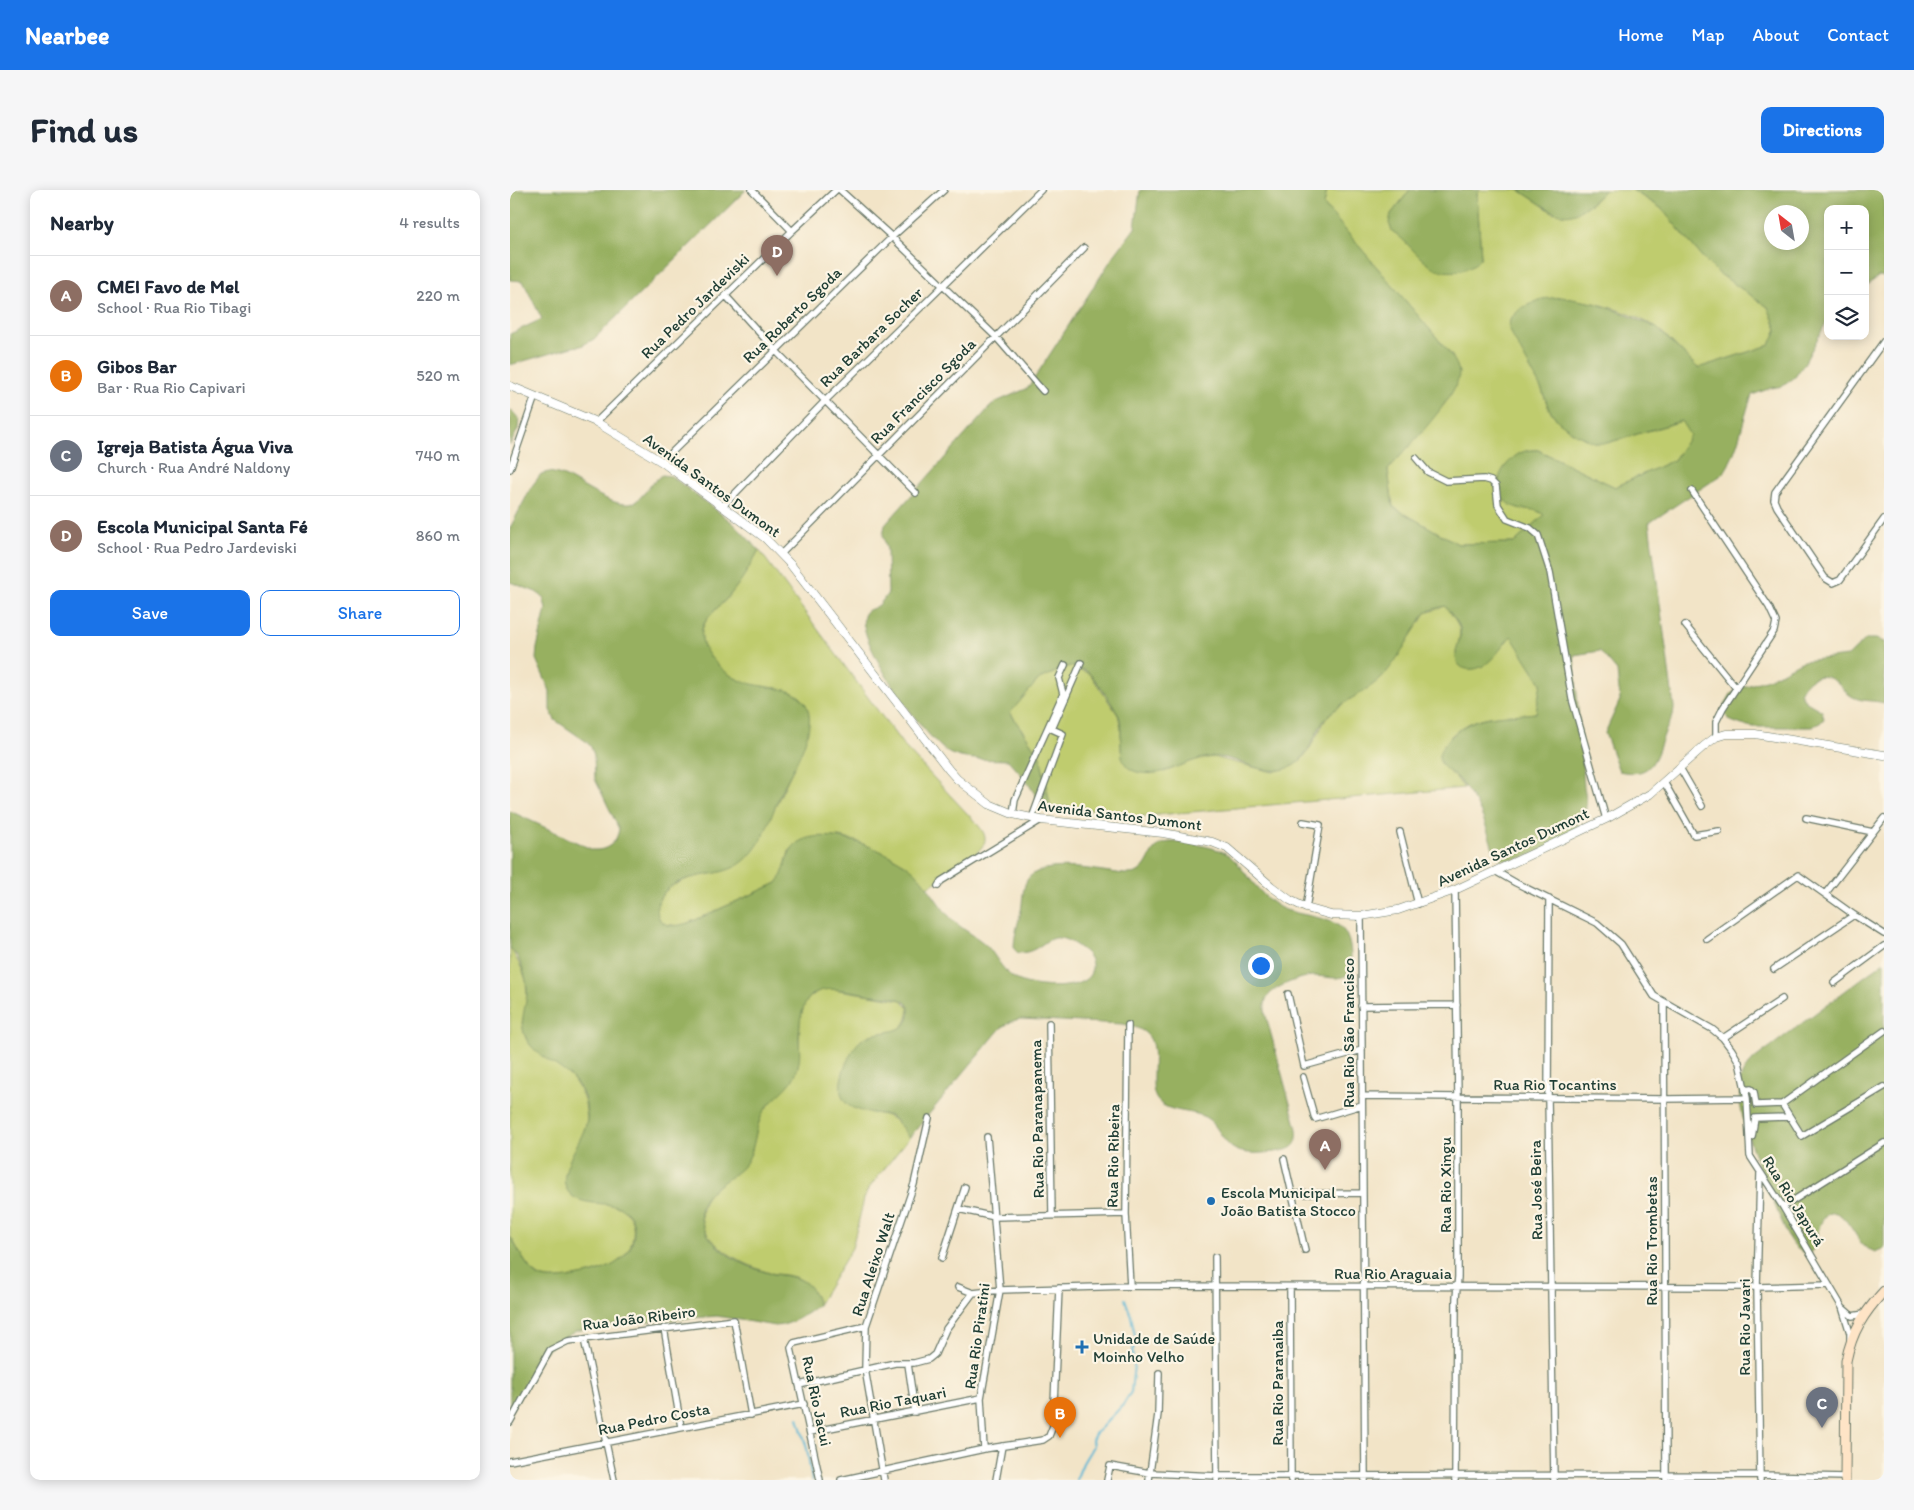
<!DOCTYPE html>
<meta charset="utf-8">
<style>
body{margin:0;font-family:Itim,sans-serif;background:#f6f6f7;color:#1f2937}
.controls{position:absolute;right:15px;top:15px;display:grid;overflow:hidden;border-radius:10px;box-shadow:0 2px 12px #0003}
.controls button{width:45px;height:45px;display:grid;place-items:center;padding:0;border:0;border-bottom:1px solid #e0e1e3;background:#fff;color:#1f2937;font:25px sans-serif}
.compass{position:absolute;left:1254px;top:15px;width:45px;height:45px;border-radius:50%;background:#fff;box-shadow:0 2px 12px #0003;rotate:329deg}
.you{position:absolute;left:750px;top:775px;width:18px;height:18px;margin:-12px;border:4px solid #fff;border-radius:50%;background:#1a73e8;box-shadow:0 0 0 8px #1a73e833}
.badge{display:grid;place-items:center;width:32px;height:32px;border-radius:50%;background:#1a73e8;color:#fff;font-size:16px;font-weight:700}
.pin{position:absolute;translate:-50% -41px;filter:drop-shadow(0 1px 2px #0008)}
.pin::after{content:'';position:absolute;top:26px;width:18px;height:15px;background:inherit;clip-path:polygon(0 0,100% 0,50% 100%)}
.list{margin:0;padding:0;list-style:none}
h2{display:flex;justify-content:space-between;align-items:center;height:65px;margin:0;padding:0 20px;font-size:21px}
h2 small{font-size:16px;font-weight:400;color:#747a83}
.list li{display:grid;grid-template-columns:32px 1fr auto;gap:15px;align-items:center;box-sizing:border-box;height:80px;padding:0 20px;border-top:1px solid #e0e1e3}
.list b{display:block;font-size:19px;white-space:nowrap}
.list p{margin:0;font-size:16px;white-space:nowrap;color:#747a83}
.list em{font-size:16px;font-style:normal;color:#747a83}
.actions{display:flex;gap:10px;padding:15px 20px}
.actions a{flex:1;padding:11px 0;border:1px solid #1a73e8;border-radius:10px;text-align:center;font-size:18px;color:#1a73e8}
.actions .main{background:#1a73e8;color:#fff}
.icon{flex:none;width:28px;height:28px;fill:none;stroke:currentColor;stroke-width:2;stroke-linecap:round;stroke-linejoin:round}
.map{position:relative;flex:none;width:1374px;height:1290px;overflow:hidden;border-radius:10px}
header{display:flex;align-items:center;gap:30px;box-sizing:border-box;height:70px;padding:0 25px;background:#1a73e8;color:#fff}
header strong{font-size:24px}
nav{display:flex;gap:28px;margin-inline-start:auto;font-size:18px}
.intro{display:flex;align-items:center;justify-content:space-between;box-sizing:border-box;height:120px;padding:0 30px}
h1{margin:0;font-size:35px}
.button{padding:12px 22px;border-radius:10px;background:#1a73e8;color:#fff;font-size:18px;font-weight:700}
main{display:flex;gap:30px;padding:0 30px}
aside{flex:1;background:#fff;border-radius:10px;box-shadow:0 2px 12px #0003}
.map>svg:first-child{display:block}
.green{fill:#bfcc6e;stroke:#6f8451}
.forest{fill:#97b061;stroke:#5b764a;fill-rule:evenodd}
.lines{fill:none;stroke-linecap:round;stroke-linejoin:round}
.stream{stroke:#57b6d5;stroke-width:2}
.minor-casing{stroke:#697767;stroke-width:8}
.tertiary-casing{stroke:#697767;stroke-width:9}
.secondary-casing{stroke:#697767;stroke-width:11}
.minor{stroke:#fff;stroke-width:5.5}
.tertiary{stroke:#fff;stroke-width:8}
.secondary{stroke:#fee4c6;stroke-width:9}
.poi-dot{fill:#1f6fb2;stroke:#fcf5e5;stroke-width:2}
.labels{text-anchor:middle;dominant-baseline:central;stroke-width:4.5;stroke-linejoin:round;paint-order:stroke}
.street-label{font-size:16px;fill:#1f3d34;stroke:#fcf5e5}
.poi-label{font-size:16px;fill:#1f3d34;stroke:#fcf5e5;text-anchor:start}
</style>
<header>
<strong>Nearbee</strong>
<nav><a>Home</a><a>Map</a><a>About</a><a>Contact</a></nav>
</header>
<div class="intro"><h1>Find us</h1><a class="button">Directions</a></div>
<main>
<aside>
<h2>Nearby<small>4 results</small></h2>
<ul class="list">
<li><span class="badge" style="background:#8d6e63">A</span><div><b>CMEI Favo de Mel</b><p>School · Rua Rio Tibagi</p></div><em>220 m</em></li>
<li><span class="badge" style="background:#e8710a">B</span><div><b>Gibos Bar</b><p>Bar · Rua Rio Capivari</p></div><em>520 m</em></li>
<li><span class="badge" style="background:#6b7280">C</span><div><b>Igreja Batista Água Viva</b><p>Church · Rua André Naldony</p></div><em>740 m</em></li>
<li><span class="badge" style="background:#8d6e63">D</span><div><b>Escola Municipal Santa Fé</b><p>School · Rua Pedro Jardeviski</p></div><em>860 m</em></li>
</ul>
<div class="actions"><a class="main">Save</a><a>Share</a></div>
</aside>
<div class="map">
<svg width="1374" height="1290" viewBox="0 0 1374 1290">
<rect width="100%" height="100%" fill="#fcf5e5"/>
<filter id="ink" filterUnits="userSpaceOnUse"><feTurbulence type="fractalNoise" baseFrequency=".02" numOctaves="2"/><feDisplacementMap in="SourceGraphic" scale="10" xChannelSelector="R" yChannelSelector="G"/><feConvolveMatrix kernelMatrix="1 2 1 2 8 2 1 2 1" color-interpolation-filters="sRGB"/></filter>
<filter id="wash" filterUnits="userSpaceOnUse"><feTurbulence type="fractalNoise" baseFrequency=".0096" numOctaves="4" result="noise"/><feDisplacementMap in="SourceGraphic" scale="20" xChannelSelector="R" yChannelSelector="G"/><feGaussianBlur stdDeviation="1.12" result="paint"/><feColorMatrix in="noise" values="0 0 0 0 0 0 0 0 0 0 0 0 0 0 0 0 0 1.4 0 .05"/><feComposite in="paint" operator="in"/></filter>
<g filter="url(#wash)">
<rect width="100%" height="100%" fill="#f2e4c7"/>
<!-- green -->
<path class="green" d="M817,0H900L881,24L882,41L889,45L971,67L967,4L970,0H1009L1044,23L1081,14L1095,0H1122L1151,18L1194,69L1207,82L1258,117L1267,139L1260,155L1188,178C1177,167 1166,156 1155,145C1137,128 1107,119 1084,113L1023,181L1032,200L1039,219L1048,231L1075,249L1097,253L1172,231L1181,245L1164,270L1105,297L1028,260C1011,259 1003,268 993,280L1008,318L1024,319L1035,325L1004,353L948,354L883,317L878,280L936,212L943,167L814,15Z
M249,360L394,556L468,635C471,639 475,643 475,649C476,663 430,689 418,697L395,674L349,652L330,647L301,648L279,661L273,687L267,693L181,732L170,736L154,734L148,727L146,721L148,711L153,704L161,696L182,687L264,619L284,577L269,498C258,497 246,497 235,493C216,486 184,461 193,437C198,424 212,415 220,405C231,391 240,375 249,360Z
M935,416C952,439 952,436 946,464L991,457L1001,445L1031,493L1026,523C993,527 968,522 941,546L933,576L946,588L954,598L623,627C615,626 607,626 599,624C579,620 562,612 541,619L530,566L500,522L529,489L560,476L580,484L608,525L611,537V560L654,582L685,570L703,567L763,582L783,576L792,569L800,558L818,525L875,484L916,423Z
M0,757L12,779L16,790L17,810L12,834L16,849L24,859L60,884L70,900L75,913L77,929L74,941L58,976L59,1003C77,1018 106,1008 118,1024C123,1030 124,1038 123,1045C120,1077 84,1084 59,1088C49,1089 38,1091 29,1086C16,1078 8,1058 0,1046Z
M317,798L391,810L399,818C397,837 390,842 371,844C368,844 363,844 360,845C342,854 335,876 331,894L357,922C380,925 386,927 399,948L358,999L354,1009L342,1058L308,1115C306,1106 298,1095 291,1090C282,1084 266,1085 257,1082C226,1072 174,1044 197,1006L241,964L247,937L253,922L260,914L289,864L290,829L294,816L298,809L308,801Z"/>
<!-- forest -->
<path class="forest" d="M0,0H236L84,149L71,156L62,157L0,175V144L32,129L13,91L0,90Z
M630,0H817L814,15L934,156C940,164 948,173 949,183C950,205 893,262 878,280L883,317L948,354L1004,353L1034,325C1023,317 1019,321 1008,318C985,311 983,290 997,274C1006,264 1014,259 1028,260L1105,297L1164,270L1180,245L1171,231L1097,253H1086L1065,244L1048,231L1039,219L1032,200L1003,147L999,137L1000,129L1011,118L1032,109L1051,107L1084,113L1113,123L1147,138L1188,178L1260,155L1267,139L1258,117L1207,82L1194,69L1151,18L1122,0H1374V87L1369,86L1355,97V19H1318V129L1294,174L1285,187L1273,196L1261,198L1242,205C1232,231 1229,261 1213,284L1139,333L1164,517C1164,528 1159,533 1155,542C1145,568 1144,589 1109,581L1095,543L1110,510L1107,481L1090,461L1064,465L1074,597C1076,607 1078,618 1073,627C1068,636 1059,644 1051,650C1041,658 1001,676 989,668C987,667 986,664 984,662C979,646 974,626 965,612C960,604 953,594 946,587C941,582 932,578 930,571C927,565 931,559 935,554C961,521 989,527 1026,523L1031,493L1001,446C989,459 978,482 957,479C950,478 946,473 946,466C945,456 954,445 949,435C946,429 939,422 935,416C929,418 922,419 917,422C913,425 910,431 908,434C897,451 887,471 874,485C858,502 835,509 819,525C802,541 801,572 775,579C749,586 727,565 701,567C675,569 651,591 624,581C603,573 615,542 609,526C605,518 587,491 581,485C577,480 567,478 560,476L529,489L500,523L530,566L541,619L531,614L516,590L498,570C480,569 458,571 441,564C417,553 346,451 354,426C357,418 363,420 369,415C372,412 375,407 378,403L377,360L373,345L375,335L480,217L486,212L518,198L603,67L625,38ZM1262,22H1292V52H1262Z
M900,0H970L967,4L971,67C962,81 937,86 922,77C909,69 896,50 882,41L879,33L881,24Z
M1009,0H1095C1055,40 1050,25 1009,0Z
M0,219L9,229L8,239L0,255Z
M39,282C44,283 49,284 54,286C70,293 108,322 125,312C135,305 141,292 152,285L161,286L223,333L249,360C240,376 231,393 218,407C210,416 198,425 193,436C192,439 191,444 192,447C192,457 199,466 206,473C227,495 243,494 271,499C325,509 288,570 273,598C261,623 256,652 234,671C210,691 172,679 152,705C145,714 144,732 159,735C166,737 174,734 181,732L267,693C277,681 274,663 287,653C315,633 384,662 406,683C421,699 430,719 446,733C456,742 468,747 477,756C486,766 492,780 504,788C519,798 567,802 579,786C583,781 583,773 580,768C577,762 571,759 566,755C535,735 537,763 508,763L504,759C504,745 508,734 511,721C513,711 512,699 517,690C532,667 592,682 615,684C618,684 623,684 626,683C643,675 637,653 661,652C676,652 709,657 720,666C728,673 734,682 740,689C749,700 758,711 771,718C787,726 824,726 834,741C842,752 843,772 838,785C827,791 816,786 803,786C791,787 760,797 756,810C754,815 755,821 756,826L787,939C789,957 781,960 764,962C753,963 737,965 726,960C712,954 709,934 695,927C682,920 654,923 646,908C643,903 643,895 643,889C643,859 650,841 613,834L511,829L502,831L491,838L399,948C394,941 389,932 382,927C374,923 365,924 357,922C351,921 340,918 336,913C323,899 336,871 345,857C348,852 353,848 359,846C373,840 396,845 399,825C399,821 400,817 397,814C389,805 369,807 357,804C314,796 291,792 289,846C289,856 291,866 288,876C283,900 263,905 253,923C244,939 246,958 236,973C222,992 185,1000 191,1029C197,1058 233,1076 259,1083C271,1086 289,1085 298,1095C303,1100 306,1108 308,1115C295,1125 282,1135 265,1136L207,1126L99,1135L66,1141L48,1151L29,1168L0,1225V1046C8,1058 16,1078 28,1086C37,1091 48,1089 58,1088C86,1084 125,1075 124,1039C122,999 68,1026 56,998C48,978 74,950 77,930C78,926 76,920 76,915C69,874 24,875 14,843C9,829 18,813 17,798C16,787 12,776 7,766C5,763 1,760 0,757C0,749 0,731 0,723C0,689 0,655 0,621L83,660C97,661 107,653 109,639L85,589L84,565L81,557L77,552L45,530L40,520V501L26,469L27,458L36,419L33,407L26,402L0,392V338L22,296L31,284Z
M1356,449H1366L1374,452V513C1364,510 1353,512 1343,507C1335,503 1332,495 1325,491C1310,481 1296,488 1290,503L1295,511L1312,521L1314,529L1310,533L1301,537H1244L1232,535L1221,531L1214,524L1213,518L1221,504L1230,498L1258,489L1293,471L1338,466Z
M1374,772V1058L1365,1062C1362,1060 1357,1059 1355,1057C1345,1049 1329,1004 1312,1031C1306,1042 1307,1054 1300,1064C1288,1062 1283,1056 1277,1045C1264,1009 1220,923 1231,888C1233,880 1239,875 1244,869Z"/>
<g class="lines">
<!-- stream -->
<path class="stream" d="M288,1228L297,1259L302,1290
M566,1290L573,1273L583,1256L582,1250L585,1244L613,1215L621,1202L624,1175L622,1162L626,1151L621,1126L615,1109"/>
</g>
</g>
<g filter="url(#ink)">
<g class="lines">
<!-- minor casing -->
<g class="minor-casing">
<path id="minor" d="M242,0L282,41
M330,0L382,47L486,147L533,201
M216,106L265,160L406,303
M1374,151L1265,302L1264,310L1267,317L1315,388L1323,393L1330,390L1374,329
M86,232L282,41L326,0
M906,268L918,282L936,291L974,289L981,291L986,296L988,315L997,329L1020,338L1028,345L1040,382L1062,509L1096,629
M152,272L382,47L434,0
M0,279L25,206
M1182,301L1259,417L1266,432L1264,441L1213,518L1206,532V547
M213,316L316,210L531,0
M271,364L574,58
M1175,435L1226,498
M1170,578L1192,616
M1154,592L1184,645L1209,641
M503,624L505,610L553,504L549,488L555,475
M522,628L553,544L542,539L571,473
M1296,628L1363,642
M793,632L810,635L796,718
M890,642L908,714
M985,681L1006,693L1087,733L1111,754L1144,806L1202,839L1213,848L1222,860L1229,872L1237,908L1240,966L1273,1017L1332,1117L1340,1143V1150
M428,696L431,691L531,630
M945,700L948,908V1087L946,1108L945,1290
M1315,704L1374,628
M1039,709L1038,907L1044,1290
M851,726L855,1290
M1197,749L1288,685L1344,725L1374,744
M1264,779L1344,725
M1324,793L1374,756
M778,804L794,876L852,860
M1154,813L1156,1290
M851,816L947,815
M539,833L542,1025
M618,835L616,1024L620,1096
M1374,841L1272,914L1292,946L1374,897
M1213,848L1272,809
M793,887L805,929L852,915
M1235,900L1241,899L1244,902L1246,915L1272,914
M852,906L1154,909L1237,908
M1239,947H1242L1245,928L1279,927
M774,969L795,1060
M783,1004L853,1003
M1273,1017L1374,953
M448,1019L485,1027L616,1024
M705,1067L707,1290
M432,1068L455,997
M448,1097L463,1103L490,1100L620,1096L1247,1097L1319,1095
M780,1097L781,1290
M1334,1119L1342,1126L1354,1124
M154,1138L171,1237
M74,1149L104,1290
M398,1174L405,1222
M289,1195L385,1173H404L419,1169L425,1164L436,1139L463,1103
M0,1232L40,1160L58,1151L224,1130L241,1225
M300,1242L471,1208
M474,1259L471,1208L490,1100L477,947
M0,1271L294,1214
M310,1290L281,1158L284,1153L356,1136
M331,1290L474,1259L533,1250L539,1246L543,1236L549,1098
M374,1290L355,1179L356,1136L404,994L419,928
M486,1290L492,1256
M597,1290L600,1276L640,1283L707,1286L1250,1285L1335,1287
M639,1290L648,1224L649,1183
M1250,1290L1247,1097L1250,983"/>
</g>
<!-- tertiary casing -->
<g class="tertiary-casing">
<path id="tertiary" d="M0,196L86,232L152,272L255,348L281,375L439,580L447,589L479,614L503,624L531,630L653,643L702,652L717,658L761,696L780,710L796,718L821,725L851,726L888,720L945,700L1096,629L1140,604L1194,556L1206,547L1216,544H1245L1374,565"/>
</g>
<!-- secondary casing -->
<g class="secondary-casing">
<path id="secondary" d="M1335,1290L1336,1171C1342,1141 1354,1123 1374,1101"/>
</g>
<!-- minor -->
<use href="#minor" class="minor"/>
<!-- tertiary -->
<use href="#tertiary" class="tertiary"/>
<!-- secondary -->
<use href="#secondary" class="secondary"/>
</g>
</g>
<!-- markers -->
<g class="poi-dot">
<circle cx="701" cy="1011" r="5"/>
<path d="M569.5 1149.5h5v5h5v5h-5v5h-5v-5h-5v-5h5z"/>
</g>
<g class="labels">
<!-- street labels -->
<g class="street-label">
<text transform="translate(185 116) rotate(-44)">Rua Pedro Jardeviski</text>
<text transform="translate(282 125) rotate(-44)">Rua Roberto Sgoda</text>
<text transform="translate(361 147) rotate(-44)">Rua Barbara Socher</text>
<text transform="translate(413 201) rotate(-45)">Rua Francisco Sgoda</text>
<text transform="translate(202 295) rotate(36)">Avenida Santos Dumont</text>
<text transform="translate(610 625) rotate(7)">Avenida Santos Dumont</text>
<text transform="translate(1003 657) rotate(-25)">Avenida Santos Dumont</text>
<text transform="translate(838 843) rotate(-90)">Rua Rio São Francisco</text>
<text x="1045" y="894">Rua Rio Tocantins</text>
<text transform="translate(527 929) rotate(-91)">Rua Rio Paranapanema</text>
<text transform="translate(603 966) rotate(-89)">Rua Rio Ribeira</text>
<text transform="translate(935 995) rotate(-90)">Rua Rio Xingu</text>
<text transform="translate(1026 1000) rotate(-91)">Rua José Beira</text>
<text transform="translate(1284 1011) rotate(58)">Rua Rio Japurá</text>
<text transform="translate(1141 1051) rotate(-90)">Rua Rio Trombetas</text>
<text transform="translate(363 1074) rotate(-72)">Rua Aleixo Walt</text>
<text x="883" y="1083">Rua Rio Araguaia</text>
<text transform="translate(129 1128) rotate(-7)">Rua João Ribeiro</text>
<text transform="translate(1234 1137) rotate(-90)">Rua Rio Javari</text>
<text transform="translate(467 1146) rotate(-82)">Rua Rio Piratini</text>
<text transform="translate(767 1193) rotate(-90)">Rua Rio Paranaiba</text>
<text transform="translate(307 1211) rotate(78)">Rua Rio Jacui</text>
<text transform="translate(383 1212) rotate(-11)">Rua Rio Taquari</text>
<text transform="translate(144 1229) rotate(-11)">Rua Pedro Costa</text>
</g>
<!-- poi labels -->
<g class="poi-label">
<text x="711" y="1002">Escola Municipal<tspan x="711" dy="18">João Batista Stocco</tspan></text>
<text x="583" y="1148">Unidade de Saúde<tspan x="583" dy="18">Moinho Velho</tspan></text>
</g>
</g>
</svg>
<div class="controls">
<button>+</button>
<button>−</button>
<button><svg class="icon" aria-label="layers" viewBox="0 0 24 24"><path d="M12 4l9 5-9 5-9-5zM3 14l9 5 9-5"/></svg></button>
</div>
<svg class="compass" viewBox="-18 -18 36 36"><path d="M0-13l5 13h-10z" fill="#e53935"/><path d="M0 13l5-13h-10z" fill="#747a83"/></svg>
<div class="you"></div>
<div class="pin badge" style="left:815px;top:980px;background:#8d6e63">A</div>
<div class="pin badge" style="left:550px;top:1248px;background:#e8710a">B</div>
<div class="pin badge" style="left:1312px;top:1238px;background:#6b7280">C</div>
<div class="pin badge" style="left:267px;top:86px;background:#8d6e63">D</div>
</div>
</main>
